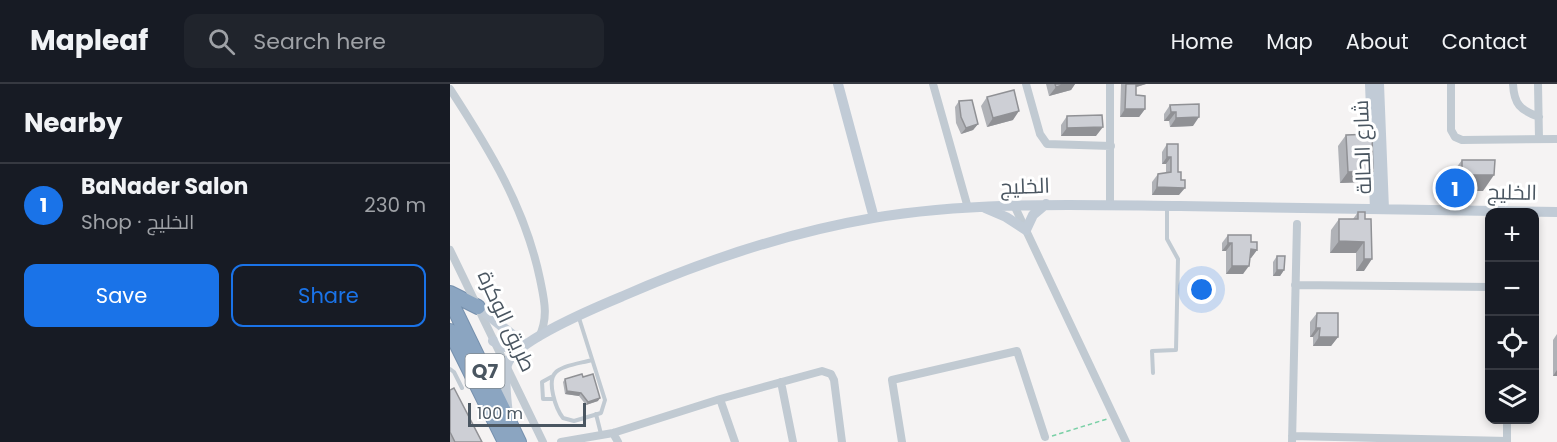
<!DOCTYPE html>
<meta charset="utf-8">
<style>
body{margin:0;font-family:Poppins,Cairo,sans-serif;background:#20242c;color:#f1f3f6}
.controls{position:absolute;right:18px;bottom:18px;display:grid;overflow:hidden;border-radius:12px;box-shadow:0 3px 9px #0003}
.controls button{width:54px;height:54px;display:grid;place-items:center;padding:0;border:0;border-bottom:2px solid #363941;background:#171b24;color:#f1f3f6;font:30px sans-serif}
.scale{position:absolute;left:18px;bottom:15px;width:118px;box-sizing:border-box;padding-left:6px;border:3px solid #4a5661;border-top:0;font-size:16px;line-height:21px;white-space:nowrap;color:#4a5661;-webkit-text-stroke:4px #fff;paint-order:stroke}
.you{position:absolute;left:752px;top:206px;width:21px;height:21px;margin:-15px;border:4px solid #fff;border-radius:50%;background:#1a73e8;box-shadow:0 0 0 9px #1a73e833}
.badge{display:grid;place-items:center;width:39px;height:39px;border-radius:50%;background:#1a73e8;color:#fff;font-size:20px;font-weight:700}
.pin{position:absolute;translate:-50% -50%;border:3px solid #fff;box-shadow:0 2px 6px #0006}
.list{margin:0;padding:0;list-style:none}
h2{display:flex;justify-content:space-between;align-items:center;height:78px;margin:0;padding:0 24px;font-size:26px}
h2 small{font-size:20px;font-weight:400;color:#9ea1a6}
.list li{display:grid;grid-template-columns:39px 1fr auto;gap:18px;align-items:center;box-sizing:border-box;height:84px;padding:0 24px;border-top:2px solid #363941}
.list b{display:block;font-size:22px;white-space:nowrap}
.list p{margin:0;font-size:20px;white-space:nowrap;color:#9ea1a6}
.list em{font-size:20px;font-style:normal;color:#9ea1a6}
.actions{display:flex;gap:12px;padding:18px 24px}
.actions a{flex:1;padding:14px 0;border:2px solid #1a73e8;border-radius:12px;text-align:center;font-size:21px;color:#1a73e8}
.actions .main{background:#1a73e8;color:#fff}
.icon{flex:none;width:33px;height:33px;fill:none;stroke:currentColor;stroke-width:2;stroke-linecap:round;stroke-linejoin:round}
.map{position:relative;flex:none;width:1107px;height:358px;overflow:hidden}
header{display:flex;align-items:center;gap:36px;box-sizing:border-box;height:84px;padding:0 30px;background:#171b24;border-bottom:2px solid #363941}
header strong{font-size:28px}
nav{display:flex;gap:33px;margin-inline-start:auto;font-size:21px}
.search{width:420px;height:54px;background:#20242c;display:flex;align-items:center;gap:15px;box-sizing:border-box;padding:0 21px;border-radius:12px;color:#9ea1a6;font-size:22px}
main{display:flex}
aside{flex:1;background:#171b24}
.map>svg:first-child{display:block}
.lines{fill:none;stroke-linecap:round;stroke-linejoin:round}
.highway-casing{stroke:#7690ad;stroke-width:16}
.path{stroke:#7ad0a6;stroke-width:1.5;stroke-dasharray:4.5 3;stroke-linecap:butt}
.lane{stroke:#c1cad2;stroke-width:4}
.street{stroke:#c1cad2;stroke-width:8}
.secondary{stroke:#c1cbd6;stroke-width:10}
.highway{stroke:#8ba5c1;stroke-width:14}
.wall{fill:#b0b2b7}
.shaded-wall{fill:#909195}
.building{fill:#cdcfd5;stroke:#909195;stroke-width:1.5}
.labels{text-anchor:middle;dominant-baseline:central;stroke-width:6;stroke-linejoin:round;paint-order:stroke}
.shield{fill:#fff;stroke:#808990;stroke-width:1.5}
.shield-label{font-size:20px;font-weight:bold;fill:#4a5661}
.street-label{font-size:21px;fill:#4a5661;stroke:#fff}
</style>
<header>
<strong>Mapleaf</strong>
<div class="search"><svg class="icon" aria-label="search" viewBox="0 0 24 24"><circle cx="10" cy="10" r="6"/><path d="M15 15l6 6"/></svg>Search here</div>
<nav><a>Home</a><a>Map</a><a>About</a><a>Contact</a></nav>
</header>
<main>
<aside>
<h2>Nearby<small></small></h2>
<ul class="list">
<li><span class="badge">1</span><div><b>BaNader Salon</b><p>Shop · الخليج</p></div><em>230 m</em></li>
</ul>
<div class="actions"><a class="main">Save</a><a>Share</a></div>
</aside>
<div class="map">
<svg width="1107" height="358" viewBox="0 0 1107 358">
<rect width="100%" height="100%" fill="#f5f3f3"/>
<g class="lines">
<!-- highway casing -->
<g class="highway-casing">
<path id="highway" d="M0,209L28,223
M0,216L69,358
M0,247L55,358"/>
</g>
<!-- path -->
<path class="path" d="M602,352L657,335"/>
<!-- lane -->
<path class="lane" d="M129,234L155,316L151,329L124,337L113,334C106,325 96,297 106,288C113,281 132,279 142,276
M0,285L4,288L12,304
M703,289L702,267L726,266L728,175L717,155V123
M103,292L92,298L93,315H103
M146,330L151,350"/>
<!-- street -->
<path class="street" d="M483,0L518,124
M576,0L590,50L597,60L661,62
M660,0V121
M1001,0V46L1005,53L1012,56L1107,55
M1063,0C1064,20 1070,26 1089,33
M1088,0L1089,55
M0,5C39,65 75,123 90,195C94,215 99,233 89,253
M564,121L676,358
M0,166L93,358
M845,201L1040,203
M331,298L343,358
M270,315L285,358
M163,349L168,358
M842,352L1057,357
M111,358L163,349L270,315L372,287L381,290L384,296L392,358
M452,358L442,296L567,267L595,353
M842,358L847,140
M1057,358V336"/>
<!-- secondary -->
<path class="secondary" d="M388,0L424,134
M920,0L925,125
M929,0L934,125
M535,124L556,133L576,146L583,131L596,120
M28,223L75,261
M43,257L55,263L70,264
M58,332C57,317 53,295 57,281C64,257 149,222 173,212C253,177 336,149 423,134C524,117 628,121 730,122C856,124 981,126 1107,128"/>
<!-- highway -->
<use href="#highway" class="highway"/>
</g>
<!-- wall -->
<path class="wall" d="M596,0H625L621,6L599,12Z
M671,0H696L686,3V11L695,25L689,33H670Z
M537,13L563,36L537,43L531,22Z
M509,17L528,40L523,46L511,50L506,39L505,23Z
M720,21L743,42L720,43L719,37H714V30Z
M617,32L646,52H611V41Z
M896,51L915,98L890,99L888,62Z
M717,60L728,88L729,111H702V98L708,90L716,89V80H712V68Z
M1012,76L1033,107H1000V92Z
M908,128H915L914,187H906V169H880L881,146L889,135H903Z
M778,151L801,158L807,166L801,174H800L793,190H776V167H772V159Z
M827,172L834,186L830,192H823V178Z
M867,229L888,253L881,262H863V253H860V238Z
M1107,250V292H1103V256Z
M133,293L148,317L136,321L129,312L115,310L113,298L115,295Z
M0,306L32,358H0Z"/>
<!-- shaded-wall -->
<path class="shaded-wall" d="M616,0H625L621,6L599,12L606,3Z
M684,0H696L680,5Z
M675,25H695L689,33H670Z
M569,27L563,36L537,43L543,34Z
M721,28H726L719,37H714Z
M749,33L743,42L720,43L726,34Z
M528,40L523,46L511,50L516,44Z
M653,43L646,52H611L617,44Z
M717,73H721L716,80H712Z
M923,87L915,98L890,99L898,88Z
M1012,91H1044L1033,107H1000Z
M707,103L735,104L729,111H702Z
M889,157L914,158L906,169H880Z
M778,159H782L776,167H772Z
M801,165L807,166L801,174H795Z
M914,175H922L914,187H906Z
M782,182H799L793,190H776Z
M827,186H834L830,192H823Z
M866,244H870L863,253H860Z
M869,253H888L881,262H863Z
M1107,286V292H1103Z
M117,307L131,309L129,312L115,310Z
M150,314L148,317L136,321L138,318Z"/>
<!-- building -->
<path class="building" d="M605,0H616L606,3Z
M676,0H686V11L695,12V25H675Z
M564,6L569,27L543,34L537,13Z
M522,16L528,40L516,44L511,33L509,17Z
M749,20V33L726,34V28H721L720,21Z
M652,31L653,43L617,44V32Z
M922,50L923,87L898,88L896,51Z
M717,60H728V88H731V96H735V104L707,103L708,90L721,88V73H717Z
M1012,76H1045L1044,91H1012Z
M908,128H915V135H921L922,175H914V158L889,157V135H908Z
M778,151H801V158H807V166L801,165L799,182H782V159H778Z
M827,172H835L834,186H827Z
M867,229H888V253H869L870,244H866Z
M132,290L133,293L143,290L150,314L138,318L131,309L117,307L115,295Z
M4,304L32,358H5L0,348V306Z"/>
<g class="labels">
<!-- shield labels -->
<rect class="shield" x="15.5" y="270" width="39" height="34" rx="4.5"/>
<g class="shield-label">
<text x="35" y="287">Q7</text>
</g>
<!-- street labels -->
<g class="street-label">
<text transform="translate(912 63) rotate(-92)">شارع الحالة</text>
<text transform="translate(575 102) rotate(-2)">الخليج</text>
<text transform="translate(1062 108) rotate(1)">الخليج</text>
<text transform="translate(57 237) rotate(65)">طريق الوكرة</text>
</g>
</g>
</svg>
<div class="controls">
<button>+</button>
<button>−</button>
<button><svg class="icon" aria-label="locate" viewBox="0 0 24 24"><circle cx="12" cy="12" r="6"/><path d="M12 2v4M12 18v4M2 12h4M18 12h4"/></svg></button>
<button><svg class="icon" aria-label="layers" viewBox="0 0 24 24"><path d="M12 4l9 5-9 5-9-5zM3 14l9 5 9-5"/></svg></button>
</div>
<div class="scale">100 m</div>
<div class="you"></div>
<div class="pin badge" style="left:1005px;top:104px">1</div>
</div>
</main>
